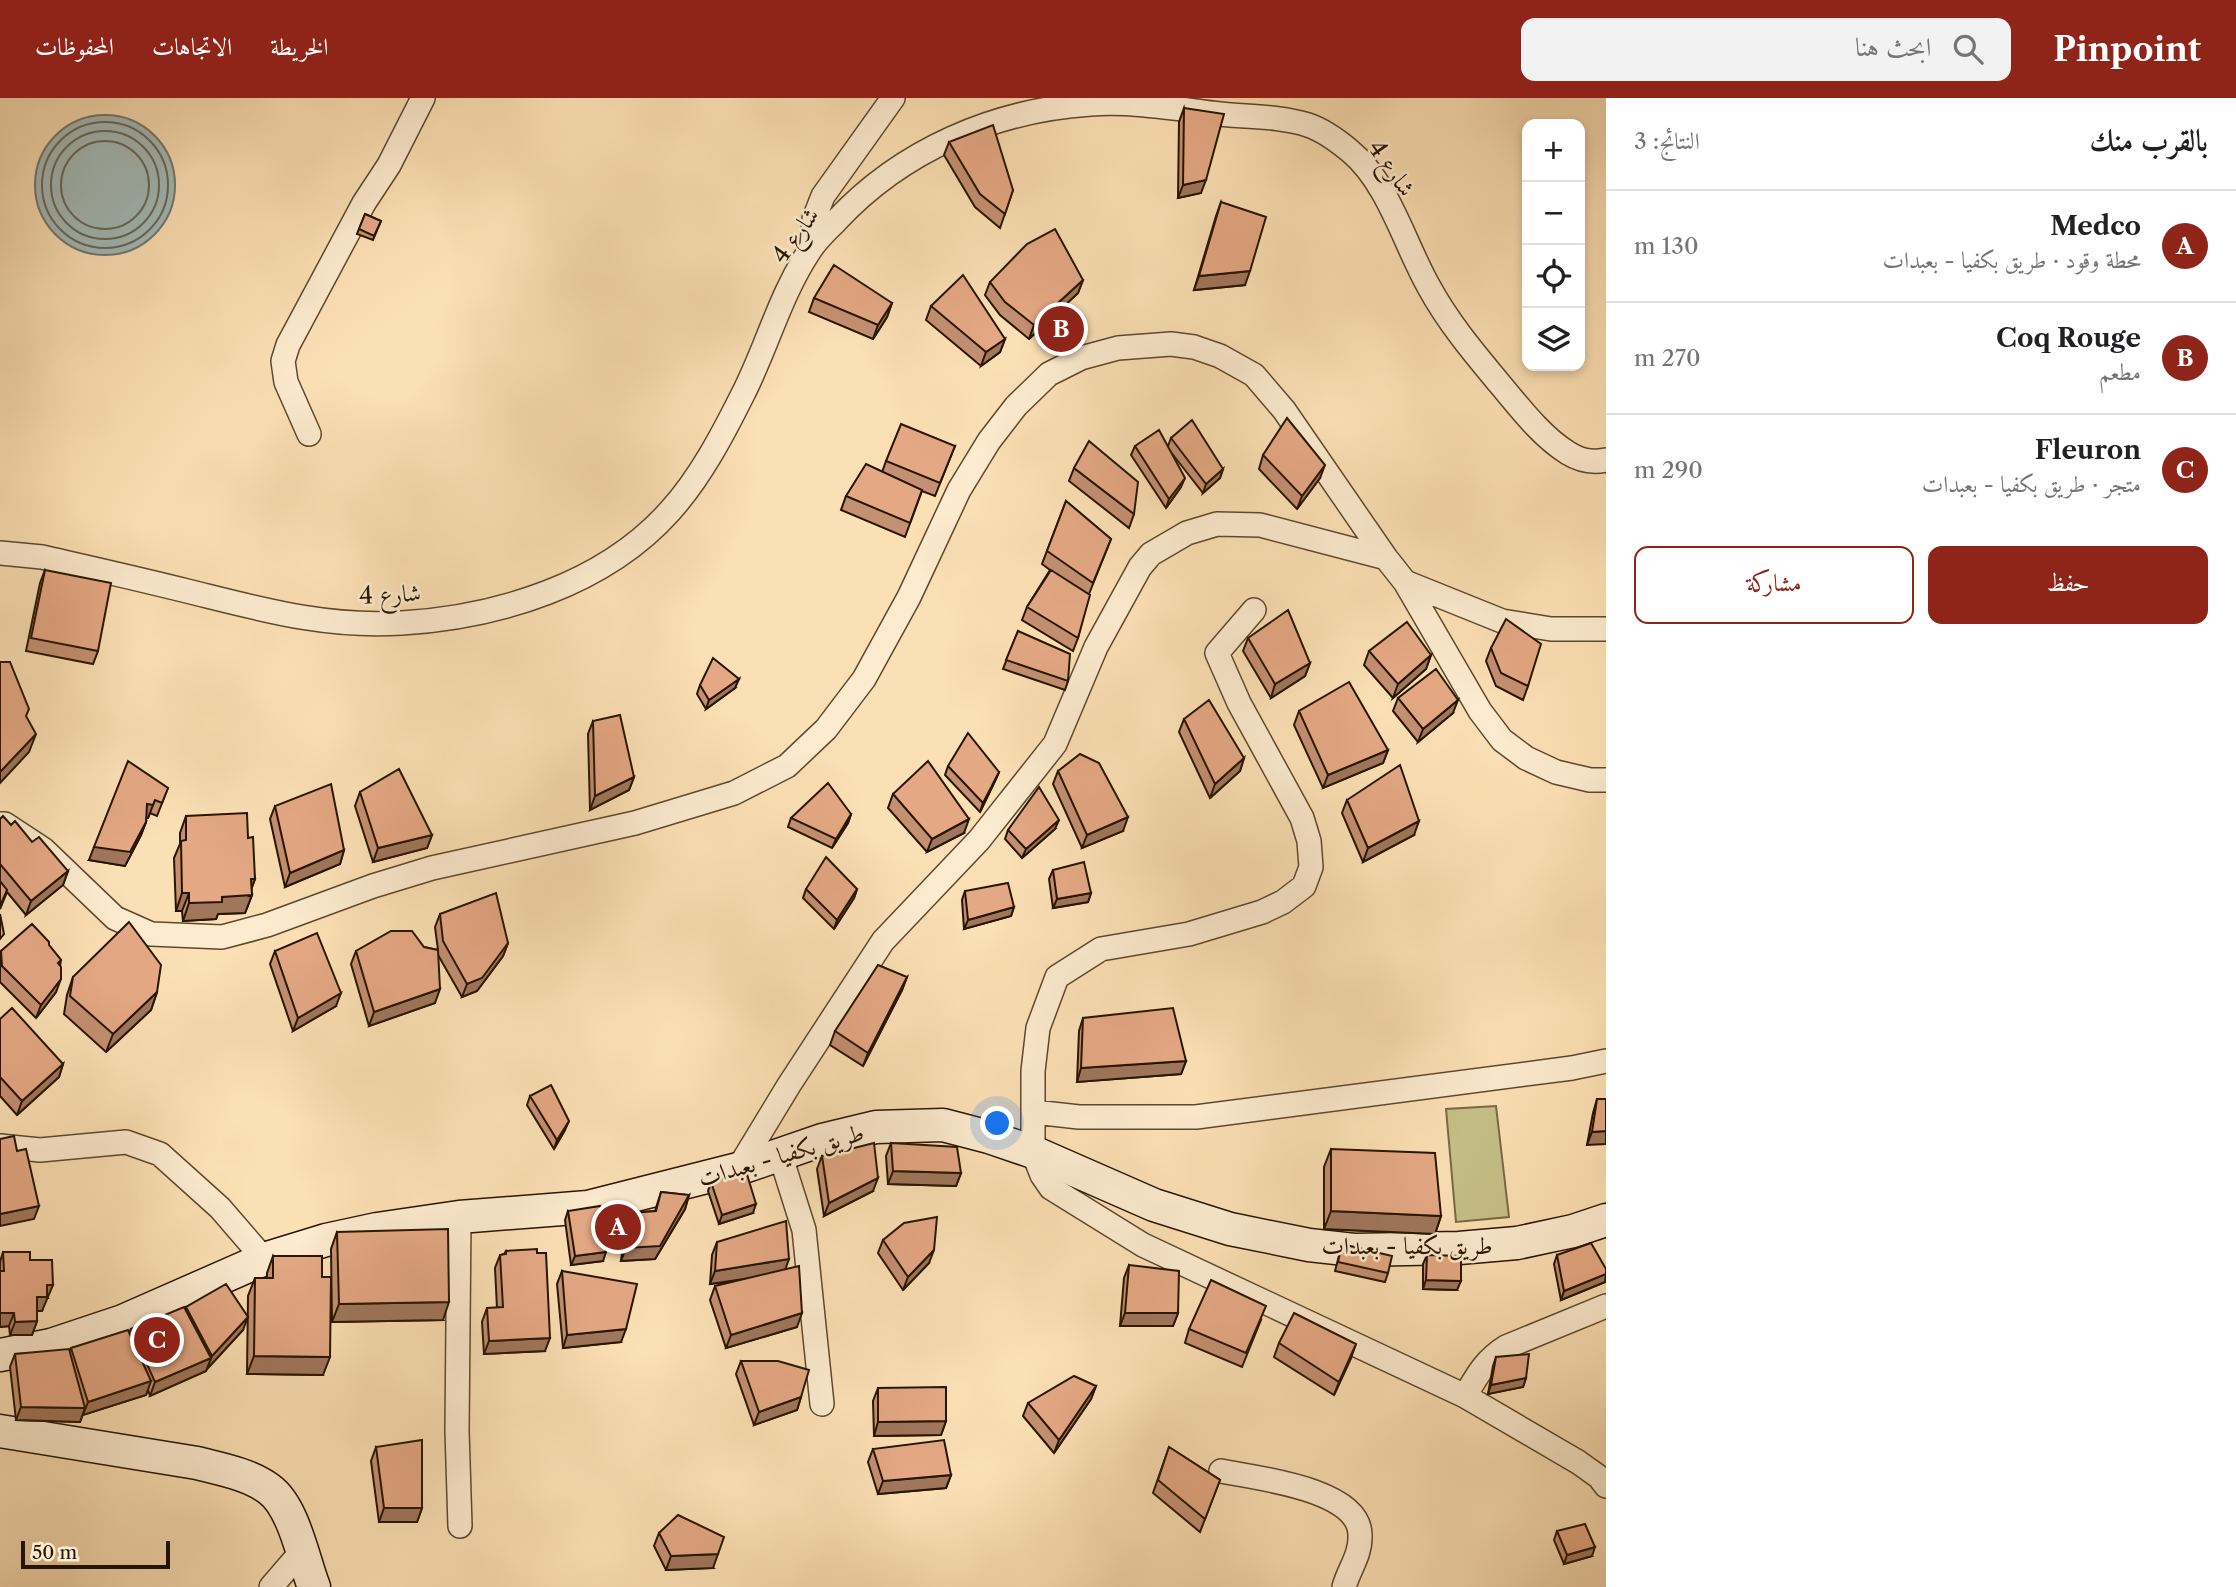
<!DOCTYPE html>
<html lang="ar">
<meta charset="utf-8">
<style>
body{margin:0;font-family:"Libre Caslon Text",Amiri,serif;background:#f2f2f2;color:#202124;direction:rtl}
.controls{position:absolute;right:21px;top:21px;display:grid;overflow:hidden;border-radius:14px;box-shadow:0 4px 10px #0003}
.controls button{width:63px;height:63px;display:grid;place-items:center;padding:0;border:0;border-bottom:2px solid #e0e0e0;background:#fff;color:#202124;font:35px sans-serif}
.scale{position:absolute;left:21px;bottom:18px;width:149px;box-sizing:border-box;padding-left:7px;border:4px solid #281500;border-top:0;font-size:19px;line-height:24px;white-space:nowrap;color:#281500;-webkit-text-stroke:5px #fdebcf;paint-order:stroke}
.you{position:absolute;left:998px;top:1026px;width:24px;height:24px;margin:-18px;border:5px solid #fff;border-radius:50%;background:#1a73e8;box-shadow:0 0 0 10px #1a73e833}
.badge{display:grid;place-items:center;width:46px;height:46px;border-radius:50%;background:#8f2418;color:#fff;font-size:23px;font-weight:700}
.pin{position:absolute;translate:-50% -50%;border:4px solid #fff;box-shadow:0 2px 7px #0006}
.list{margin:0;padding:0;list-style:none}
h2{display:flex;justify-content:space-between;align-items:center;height:91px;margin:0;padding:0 28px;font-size:30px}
h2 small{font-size:23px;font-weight:400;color:#757577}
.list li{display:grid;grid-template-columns:46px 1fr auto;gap:21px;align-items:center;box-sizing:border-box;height:112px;padding:0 28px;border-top:2px solid #e0e0e0}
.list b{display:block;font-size:26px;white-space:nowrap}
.list p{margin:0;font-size:23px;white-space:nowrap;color:#757577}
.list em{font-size:23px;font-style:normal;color:#757577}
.actions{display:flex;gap:14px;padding:21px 28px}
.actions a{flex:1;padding:16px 0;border:2px solid #8f2418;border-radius:14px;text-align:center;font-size:24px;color:#8f2418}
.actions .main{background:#8f2418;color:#fff}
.icon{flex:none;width:38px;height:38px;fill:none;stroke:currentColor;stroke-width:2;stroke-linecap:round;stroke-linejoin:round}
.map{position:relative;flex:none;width:1606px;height:1489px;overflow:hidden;direction:ltr}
header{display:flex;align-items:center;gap:42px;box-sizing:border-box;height:98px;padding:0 35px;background:#8f2418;color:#fff}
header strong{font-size:33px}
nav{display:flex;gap:38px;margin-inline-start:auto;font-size:24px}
.search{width:490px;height:63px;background:#f2f2f2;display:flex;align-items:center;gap:18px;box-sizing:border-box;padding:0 24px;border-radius:14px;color:#757577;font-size:26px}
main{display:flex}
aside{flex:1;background:#fff}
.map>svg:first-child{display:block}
.pitch{fill:#c6c089;stroke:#776a44;stroke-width:2}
.water{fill:#a3bab8;stroke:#72786e;stroke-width:2}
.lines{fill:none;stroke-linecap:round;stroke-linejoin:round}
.shore{stroke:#66685c;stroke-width:2}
.street-casing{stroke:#5d482d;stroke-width:26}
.secondary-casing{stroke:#281500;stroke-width:35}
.street{stroke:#fdebcf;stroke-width:23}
.secondary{stroke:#fdebcf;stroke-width:32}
.wall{fill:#c49072;stroke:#281500;stroke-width:2}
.shaded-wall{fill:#a0765c;stroke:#281500;stroke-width:2}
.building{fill:#e4a884;stroke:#281500;stroke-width:2}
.labels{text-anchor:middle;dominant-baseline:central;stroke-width:5;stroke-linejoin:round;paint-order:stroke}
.street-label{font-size:24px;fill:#281500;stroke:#fdebcf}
</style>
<header>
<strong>Pinpoint</strong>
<div class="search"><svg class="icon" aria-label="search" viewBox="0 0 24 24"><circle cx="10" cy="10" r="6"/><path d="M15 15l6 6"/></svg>ابحث هنا</div>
<nav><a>الخريطة</a><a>الاتجاهات</a><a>المحفوظات</a></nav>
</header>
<main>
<aside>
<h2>بالقرب منك<small>النتائج: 3</small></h2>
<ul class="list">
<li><span class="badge">A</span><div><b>Medco</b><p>محطة وقود · طريق بكفيا - بعبدات</p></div><em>130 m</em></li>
<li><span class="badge">B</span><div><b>Coq Rouge</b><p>مطعم</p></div><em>270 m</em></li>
<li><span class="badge">C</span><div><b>Fleuron</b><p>متجر · طريق بكفيا - بعبدات</p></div><em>290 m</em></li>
</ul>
<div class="actions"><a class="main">حفظ</a><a>مشاركة</a></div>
</aside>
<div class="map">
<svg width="1606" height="1489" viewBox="0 0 1606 1489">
<rect width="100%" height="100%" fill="#fce0b5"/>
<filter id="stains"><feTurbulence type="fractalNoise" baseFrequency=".00286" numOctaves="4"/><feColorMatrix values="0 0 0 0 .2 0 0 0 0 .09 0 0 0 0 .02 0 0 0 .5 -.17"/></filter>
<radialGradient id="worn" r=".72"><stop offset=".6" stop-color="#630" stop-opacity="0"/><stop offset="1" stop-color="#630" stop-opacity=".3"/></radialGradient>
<!-- pitch -->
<path class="pitch" d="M1496,1008L1509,1119L1456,1124L1446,1011Z"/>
<!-- water -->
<path class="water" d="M35 87a70 70 0 1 1 140 0a70 70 0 1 1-140 0Z"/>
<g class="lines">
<!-- shore -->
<path class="shore" d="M42 87a63 63 0 1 1 126 0a63 63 0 1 1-126 0Z
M51 87a54 54 0 1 1 108 0a54 54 0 1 1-108 0Z
M61 87a44 44 0 1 1 88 0a44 44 0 1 1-88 0Z"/>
<!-- street casing -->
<g class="street-casing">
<path id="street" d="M812,149L814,121L823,98L893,0
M309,336L286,284L283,263L288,247L364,105L389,67L423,0
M0,455L42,459C90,470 139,481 187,493C260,511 325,530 402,525C498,519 604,487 670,413C700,380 723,336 743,296C767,249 780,197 810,152C817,141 827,132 836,123C902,52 995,12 1091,6C1133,3 1178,11 1220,16C1248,19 1280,18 1308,27C1323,32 1338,43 1350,53C1388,84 1405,147 1429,189C1448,224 1474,255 1499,285C1520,310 1541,338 1568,355C1581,363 1592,365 1606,362
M1405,484L1502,523L1551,531H1606
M1254,512L1217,555L1239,605L1302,720L1309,743L1311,769L1304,788L1283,804L1262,814L1189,836L1101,851L1057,879L1038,930L1033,973V1054L1042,1077L1051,1090L1143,1147L1465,1298L1578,1364L1599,1379L1606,1388
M0,726H5L43,751L115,820L151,836L222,839L267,827L373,788L432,770L635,725L734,695L787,668L826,631L864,581L909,499L959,392L989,343L1016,308L1049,276L1081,260L1118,250L1171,246L1194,249L1220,258L1254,277L1284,312L1386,460
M1034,1014L1079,1019H1196L1572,970L1606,963
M0,1048L40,1052L126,1044L160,1056L220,1110L264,1161
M780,1056L804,1132L822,1306
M738,1071L789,987L883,843L979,742L1055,646L1096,549L1140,469L1151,456L1187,435L1217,426L1260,427L1386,460L1405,484L1480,613L1502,642L1526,660L1556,674L1590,682H1606
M459,1119L457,1333L460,1428
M1465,1298C1477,1278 1485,1262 1506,1249L1606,1208
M1221,1373C1256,1380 1360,1391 1360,1437C1361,1457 1349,1471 1344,1489
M271,1489L302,1453"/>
</g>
<!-- secondary casing -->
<g class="secondary-casing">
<path id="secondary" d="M0,1257L51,1247L123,1223L264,1161L326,1142L377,1131L459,1119L588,1109L738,1071L822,1042L876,1029L943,1027L989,1039L1033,1054L1154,1107L1230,1131L1309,1147L1354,1152L1459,1150L1517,1145L1573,1133L1606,1122
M0,1333L197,1365C220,1371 249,1376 269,1391C294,1409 303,1461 314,1489"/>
</g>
<!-- street -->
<use href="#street" class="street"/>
<!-- secondary -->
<use href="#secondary" class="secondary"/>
</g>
<!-- wall -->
<path class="wall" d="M1184,10L1201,95L1178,100L1179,24Z
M949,44L1013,92L1000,130L975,109L944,57Z
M1221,104L1245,187L1194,192L1216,118Z
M365,116L381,123L373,142L357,136Z
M1083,182L1078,195L1029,241L1000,217L985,197L990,184Z
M814,200L892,205L887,219L873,241L809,214Z
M931,208L1005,241L1000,254L981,268L926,222Z
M1171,340L1223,371L1220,380L1203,395L1170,353L1181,389L1166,410L1131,357L1135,348H1168Z
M955,348L935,398L922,393L905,439L841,412L846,398L882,374L886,363Z
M1263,357L1320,380L1297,411L1259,371Z
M1074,370L1134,416L1129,430L1069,383Z
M1066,403L1111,441L1089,496L1078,540L1073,553L1022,522L1027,509L1050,472L1042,466Z
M45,472L98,553L93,566L26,553L40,485Z
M1018,533L1068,583L1065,592L1003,571Z
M1248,540L1310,565L1305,578L1271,600L1243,553Z
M1491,550L1528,588L1523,602L1496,588L1486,563Z
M1369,553L1431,557L1426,571L1393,600L1364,567Z
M700,587L735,590L706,611L697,596Z
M1398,600L1453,615L1418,644L1393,613Z
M1299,613L1388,652L1383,665L1323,690L1294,627Z
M1184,621L1244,660L1240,673L1210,700L1179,634Z
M593,623L634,679L629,692L590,712L588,636Z
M948,668L999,674L995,683L980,714L945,677Z
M1058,673L1123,733L1082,750L1053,686Z
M168,690L157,718L150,715L148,720H146V724L141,737L125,768L89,762Z
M360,694L432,737L427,750L373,764L355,708Z
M893,696L964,735L927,754L888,710Z
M1347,702L1414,737L1363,764L1342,715Z
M275,708L344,752L340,766L285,789L270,721Z
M851,716L848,725L832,750L788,729L791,720Z
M186,718L248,740L255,781L251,790L252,797L245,815L218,816L216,821L183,823L182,813H176L174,760L180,746V735Z
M0,721L11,727L68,773L63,787L26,817L7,794L0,811Z
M1055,731L1022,760L1005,741L1008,732Z
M1053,772L1091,795L1088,804L1053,810L1049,781Z
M806,791H857L854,800L834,831L803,800Z
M965,793L1014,809L1011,818L964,831L962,802Z
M440,816L508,845L503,858L477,893L462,899L438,857L435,905L369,928L351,866L356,853L424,849L438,852L435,829Z
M49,847L61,862L56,894L36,920L0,884V857L1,853Z
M275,853L336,908L293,933L270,866Z
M73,879L157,894L151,912L106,954L64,916L67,897Z
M907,879L902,892L863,968L830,947L835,933Z
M1083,920L1186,963L1181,976L1077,984L1079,933Z
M0,921L63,966L59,979L17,1017L0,998Z
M530,998L565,1032L554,1051L527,1007Z
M1597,1001H1606L1587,1047L1593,1015Z
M891,1045L961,1075L956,1088L888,1086L886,1058Z
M1331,1051L1441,1118L1435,1136L1324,1131V1069Z
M822,1058L873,1093L824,1118L817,1071Z
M711,1084L753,1115L719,1126L708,1093Z
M661,1094L689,1097L685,1111L655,1161L621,1163L625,1129L630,1115L655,1113Z
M568,1113L603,1163L571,1167L565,1122Z
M337,1134L443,1222L332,1224L331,1151Z
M883,1142L929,1165L903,1192L878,1155Z
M717,1144L785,1171L797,1229L726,1250L710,1202L715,1188L747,1181L710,1186L712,1157Z
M1342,1146L1388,1175L1385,1184L1335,1173Z
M506,1153L545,1253L484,1256L482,1224L487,1210H497L495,1170L500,1157L504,1156Z
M3,1154L30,1162L48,1200H46L42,1213H37V1223L32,1237H10L9,1228L0,1229V1164Z
M1427,1157L1457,1192L1423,1191V1166Z
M1557,1157L1605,1184L1561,1202L1554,1166Z
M273,1158L323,1277L247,1276L248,1198L255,1180H267V1175Z
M1129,1167L1178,1215L1173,1228H1120L1124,1180Z
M562,1173L621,1244L563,1250L557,1186Z
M186,1209L243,1232L207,1271L206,1273L150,1298L148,1292L146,1297L83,1317V1316L80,1324L16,1322L10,1269L15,1256L69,1254L71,1250L129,1235L131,1231L185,1212Z
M1261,1222L1242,1269L1185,1245L1189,1231Z
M1279,1245L1351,1260L1334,1297L1274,1259Z
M1496,1259L1526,1280L1523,1289L1488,1296L1493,1268Z
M741,1263L801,1299L797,1312L754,1327L736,1276Z
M1096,1288L1091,1301L1054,1355L1023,1318L1028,1305Z
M878,1290L946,1323L941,1337L874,1338L873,1303Z
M376,1349L422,1410L417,1424H379L371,1363Z
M1169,1349L1220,1382L1200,1434L1153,1395Z
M873,1351L951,1377L946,1390L878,1396L868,1364Z
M1557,1433L1592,1458L1564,1466L1554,1442Z
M659,1435L713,1470L666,1472L654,1448Z"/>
<!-- shaded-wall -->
<path class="shaded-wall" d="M1206,82L1201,95L1178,100L1183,87Z
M1250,173L1245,187L1194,192L1199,178Z
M1083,182L1078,195L1029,241L1034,227Z
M892,205L887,219L873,241L878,227Z
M1005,241L1000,254L981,268L986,254Z
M1325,367L1320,380L1297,411L1302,398Z
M1223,371L1220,380L1203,395L1206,386Z
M1185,380L1181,389L1166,410L1169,401Z
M1431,557L1426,571L1393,600L1398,586Z
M1310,565L1305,578L1271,600L1275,586Z
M739,581L735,590L706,611L709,602Z
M1458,602L1453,615L1418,644L1423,631Z
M36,636L29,654L0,685V674Z
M1388,652L1383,665L1323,690L1328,677Z
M1244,660L1240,673L1210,700L1215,686Z
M999,674L995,683L980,714L983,705Z
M634,679L629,692L590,712L595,698Z
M155,702L148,720H142L147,706Z
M851,716L848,725L832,750L836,741Z
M1128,719L1123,733L1082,750L1087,737Z
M969,721L964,735L927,754L932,741Z
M1059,722L1055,731L1022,760L1026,751Z
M1419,723L1414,737L1363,764L1368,750Z
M146,724L141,737L125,768L89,762L94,749Z
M432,737L427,750L373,764L378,750Z
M344,752L340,766L285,789L290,775Z
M68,773L63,787L26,817L31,803Z
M251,781H255L249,798L252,797L245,815L218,816L216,821L183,823L189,805L222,799Z
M857,791L854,800L834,831L837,822Z
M182,795H189L182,813H176Z
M1091,795L1088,804L1053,810L1057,801Z
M1014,809L1011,818L964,831L968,822Z
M508,845L503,858L477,893L462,899L467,886Z
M907,879L902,892L863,968L868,955Z
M61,881L56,894L36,920L41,907Z
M440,891L435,905L369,928L374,914Z
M157,894L151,912L106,954L113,936Z
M341,895L336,908L293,933L298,920Z
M1186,963L1181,976L1077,984L1081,970Z
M63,966L59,979L17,1017L22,1003Z
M569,1023L565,1032L554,1051L557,1042Z
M1606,1033V1046L1587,1047L1592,1034Z
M893,1073L961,1075L956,1088L888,1086Z
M878,1080L873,1093L824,1118L829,1105Z
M689,1097L685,1111L655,1161L621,1163L626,1150Z
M756,1106L753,1115L719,1126L722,1117Z
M39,1108L34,1121L0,1128V1116Z
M1331,1113L1441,1118L1435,1136L1324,1131Z
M934,1152L929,1165L903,1192L908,1179Z
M606,1154L603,1163L571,1167L575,1158Z
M789,1161L784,1175L710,1186L715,1173Z
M1606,1176L1605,1184L1561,1202L1564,1193Z
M1426,1182L1461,1183L1457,1192L1423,1191Z
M47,1187H53L42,1213H32L37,1199Z
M449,1204L443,1222L332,1224L339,1206Z
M0,1215H14L9,1228L0,1229Z
M802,1215L797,1229L726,1250L731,1237Z
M1125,1215H1178L1173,1228H1120Z
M248,1219L243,1232L207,1271L212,1258Z
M37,1223L32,1237H10L15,1224Z
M626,1231L621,1244L563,1250L567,1237Z
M550,1240L545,1253L484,1256L489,1243Z
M1356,1246L1351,1260L1334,1297L1339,1284Z
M254,1258L330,1259L323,1277L247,1276Z
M211,1260L206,1273L150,1298L155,1284Z
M1526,1280L1523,1289L1488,1296L1491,1287Z
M151,1283L146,1297L83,1317L88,1304Z
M1096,1288L1091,1301L1054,1355L1059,1342Z
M801,1299L797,1312L754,1327L759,1314Z
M21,1309L85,1310L80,1324L16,1322Z
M946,1323L941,1337L874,1338L878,1324Z
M951,1377L946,1390L878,1396L883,1383Z
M384,1410H422L417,1424H379Z
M1595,1449L1592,1458L1564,1466L1567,1457Z
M718,1456L713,1470L666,1472L671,1458Z"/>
<!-- building -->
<path class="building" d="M1184,10L1224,16L1206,82L1183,87Z
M993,27L1013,92L1005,116L980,96L949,44Z
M1221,104L1266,119L1250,173L1199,178Z
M365,116L381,123L374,138L359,131Z
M1055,131L1083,182L1034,227L1005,204L990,184L1027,146Z
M834,167L892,205L878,227L814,200Z
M963,177L1005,241L986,254L931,208Z
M1287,320L1325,367L1302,398L1263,357Z
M1192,322L1223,371L1206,386L1171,340Z
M901,326L955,348L940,385L886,363Z
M1159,332L1185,380L1169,401L1135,348Z
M1089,343L1138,384L1134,416L1074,370Z
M866,366L922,392L910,425L846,398Z
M1066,403L1111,441L1093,485L1047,453Z
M45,472L111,485L98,553L31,540Z
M1051,472L1090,497L1078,540L1027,509Z
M1288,512L1310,565L1275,586L1248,540Z
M1506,521L1541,546L1528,588L1501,575L1491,550Z
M1407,524L1431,557L1398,586L1369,553Z
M1018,533L1070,556L1068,583L1006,562Z
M713,560L739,581L709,602L700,587Z
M0,564H10L29,611L26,618L36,636L0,674Z
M1436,571L1458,602L1423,631L1398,600Z
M1349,584L1388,652L1328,677L1299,613Z
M1209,602L1244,660L1215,686L1184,621Z
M620,617L634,679L595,698L593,623Z
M968,635L999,674L983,705L948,668Z
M1080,656L1099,665L1128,719L1087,737L1058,673Z
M128,663L168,690L162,705L155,702L153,707L147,706L146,724L130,754L94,749Z
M928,663L969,721L932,741L893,696Z
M1400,667L1419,723L1368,750L1347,702Z
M399,671L432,737L378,750L360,694Z
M828,685L851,716L836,741L791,720Z
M331,686L344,752L290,775L275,708Z
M1039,689L1059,722L1026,751L1008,732Z
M247,715L248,740L253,739L255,781H251L252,797L222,799V804L189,805V795H182L181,743L186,742V718Z
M3,718L11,727L15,723L32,744L39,739L68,773L31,803L0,766V721Z
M826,759L857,791L837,822L806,791Z
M1084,764L1091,795L1057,801L1053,772Z
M0,783L7,792L0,808Z
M1008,785L1014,809L968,822L965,793Z
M496,795L508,845L482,880L467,886L443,843L440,816Z
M0,816L4,836L0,841Z
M129,824L161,867L157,894L113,936L70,898L73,879Z
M32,826L49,844V847L61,862L58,865L61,869V881L41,907L2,868L1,853Z
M391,833H412L424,849L438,852L440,891L374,914L356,853Z
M317,835L341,895L298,920L275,853Z
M878,867L907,879L868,955L835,933Z
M12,910L63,966L22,1003L0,979V921Z
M1173,910L1186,963L1081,970L1083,920Z
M551,987L569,1023L557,1042L530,998Z
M1597,1001H1606V1033L1592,1034Z
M14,1038L17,1053L26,1051L39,1108L0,1116V1041Z
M874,1045L878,1080L829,1105L822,1058Z
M891,1045L957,1049L961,1075L893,1073Z
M1331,1051L1435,1055L1441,1118L1331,1113Z
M746,1073L756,1106L722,1117L711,1084Z
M661,1094L689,1097L660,1148L626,1150L630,1115L656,1113Z
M600,1108L606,1154L575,1158L568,1113Z
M937,1119L934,1152L908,1179L883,1142L904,1125Z
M786,1123L789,1161L715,1173L717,1144Z
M448,1131L449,1204L339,1206L337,1134Z
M1591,1145L1606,1171V1176L1564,1193L1557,1157Z
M1342,1146L1392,1158L1388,1175L1338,1164Z
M537,1151V1155H546L550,1240L489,1243L487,1210L503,1209L500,1157L506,1156V1153Z
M3,1154H30V1162H52L53,1187H47V1199H37V1223L15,1224L14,1215H0V1173H4Z
M1427,1157L1461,1158V1183L1426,1182Z
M273,1158H322V1179H331L330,1259L254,1258L255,1180H273Z
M1129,1167L1179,1173L1178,1215H1125Z
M799,1168L802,1215L731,1237L715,1188Z
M562,1173L637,1186L626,1231L567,1237Z
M1211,1182L1266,1208L1246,1255L1189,1231Z
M226,1186L248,1219L212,1258L186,1209Z
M184,1209L211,1260L155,1284L131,1231Z
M1294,1215L1356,1246L1339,1284L1279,1245Z
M128,1232L151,1283L88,1304L71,1250Z
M69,1251L85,1310L21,1309L15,1256Z
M1529,1256L1526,1280L1491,1287L1496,1259Z
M741,1263H778L809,1272L801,1299L759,1314Z
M1074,1278L1096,1288L1059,1342L1028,1305Z
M946,1289V1323L878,1324V1290Z
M422,1342V1410H384L376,1349Z
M944,1342L951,1377L883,1383L873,1351Z
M1169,1349L1220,1382L1205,1421L1158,1382Z
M678,1417L724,1439L718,1456L671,1458L659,1435Z
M1585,1426L1595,1449L1567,1457L1557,1433Z"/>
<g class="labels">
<!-- street labels -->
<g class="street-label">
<text transform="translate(1392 70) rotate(55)">شارع 4</text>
<text transform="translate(795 137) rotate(-54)">شارع 4</text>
<text transform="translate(390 496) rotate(-3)">شارع 4</text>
<text transform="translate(781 1057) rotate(-16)">طريق بكفيا - بعبدات</text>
<text x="1407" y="1147">طريق بكفيا - بعبدات</text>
</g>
</g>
<rect width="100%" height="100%" filter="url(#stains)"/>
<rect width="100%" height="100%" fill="url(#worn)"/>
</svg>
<div class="controls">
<button>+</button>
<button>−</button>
<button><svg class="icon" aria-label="locate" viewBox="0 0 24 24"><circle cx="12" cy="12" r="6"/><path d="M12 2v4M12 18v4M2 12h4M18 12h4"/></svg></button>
<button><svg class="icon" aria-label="layers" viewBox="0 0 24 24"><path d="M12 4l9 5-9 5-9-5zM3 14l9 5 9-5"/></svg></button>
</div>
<div class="scale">50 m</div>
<div class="you"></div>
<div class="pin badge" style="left:618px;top:1129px">A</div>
<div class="pin badge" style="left:1061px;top:231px">B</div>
<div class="pin badge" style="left:157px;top:1242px">C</div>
</div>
</main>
